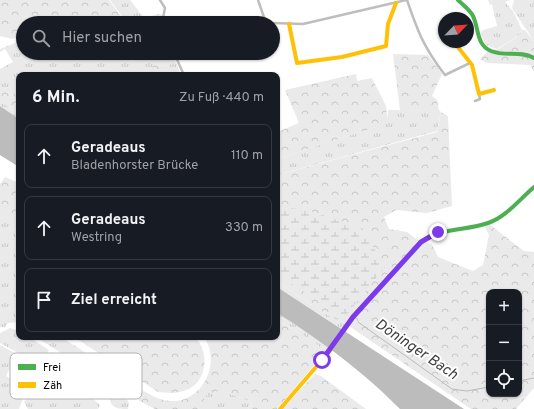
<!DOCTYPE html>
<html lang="de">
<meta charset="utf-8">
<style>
body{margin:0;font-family:Overpass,sans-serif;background:#20242c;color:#f1f3f6}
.controls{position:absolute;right:12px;bottom:12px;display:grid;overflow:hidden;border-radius:8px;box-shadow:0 1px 3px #0004}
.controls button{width:36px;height:36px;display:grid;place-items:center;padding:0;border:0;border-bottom:1px solid #363941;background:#171b24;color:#f1f3f6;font:20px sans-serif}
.compass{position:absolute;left:438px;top:12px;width:36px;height:36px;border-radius:50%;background:#171b24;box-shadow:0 1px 3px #0004;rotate:65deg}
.stop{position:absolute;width:12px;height:12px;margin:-9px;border:3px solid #7c3aed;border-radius:50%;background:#fff}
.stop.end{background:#7c3aed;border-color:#fff;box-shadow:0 1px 4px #0008}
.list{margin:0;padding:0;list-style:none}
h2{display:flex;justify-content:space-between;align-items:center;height:52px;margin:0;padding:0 16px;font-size:17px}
h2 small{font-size:13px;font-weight:400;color:#9ea1a6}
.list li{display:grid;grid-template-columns:26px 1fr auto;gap:12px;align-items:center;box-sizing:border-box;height:64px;margin:0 8px 8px;padding:0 8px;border:1px solid #363941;border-radius:8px}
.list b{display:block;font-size:15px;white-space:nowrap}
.list p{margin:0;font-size:13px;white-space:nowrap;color:#9ea1a6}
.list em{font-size:13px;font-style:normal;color:#9ea1a6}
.icon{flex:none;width:22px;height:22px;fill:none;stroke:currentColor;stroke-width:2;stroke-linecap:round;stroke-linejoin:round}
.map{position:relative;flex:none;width:534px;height:409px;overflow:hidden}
.search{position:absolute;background:#171b24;box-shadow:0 1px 3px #0004;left:16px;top:16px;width:264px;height:44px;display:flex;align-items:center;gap:10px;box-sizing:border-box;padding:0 14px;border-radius:22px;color:#9ea1a6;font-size:15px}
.panel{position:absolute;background:#171b24;box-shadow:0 1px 3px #0004;left:16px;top:72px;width:264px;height:268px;border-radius:8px}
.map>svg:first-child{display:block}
.grass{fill:url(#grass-tufts)}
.forest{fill:url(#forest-crowns);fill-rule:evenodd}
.wetland{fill:url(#wetland-marsh)}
.water{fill:#bcbcbc}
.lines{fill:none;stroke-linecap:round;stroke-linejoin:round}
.stream{stroke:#bcbcbc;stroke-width:1}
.street{stroke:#bebebe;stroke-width:2.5}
.fast{stroke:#4caf50;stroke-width:4}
.slow{stroke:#ffc107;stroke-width:4}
.route{stroke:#7c3aed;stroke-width:5}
.labels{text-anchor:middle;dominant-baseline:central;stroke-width:4;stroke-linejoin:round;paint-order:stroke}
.water-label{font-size:15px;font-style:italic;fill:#404040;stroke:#fff}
.key{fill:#fff;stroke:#b2b2b2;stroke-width:1}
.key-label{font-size:11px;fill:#000}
</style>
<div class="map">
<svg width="534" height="409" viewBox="0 0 534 409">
<defs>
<pattern id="grass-tufts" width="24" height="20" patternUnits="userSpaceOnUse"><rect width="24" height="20" fill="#eaeaea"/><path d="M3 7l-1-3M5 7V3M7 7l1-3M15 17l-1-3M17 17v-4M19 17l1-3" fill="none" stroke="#c7c7c7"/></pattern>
<pattern id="forest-crowns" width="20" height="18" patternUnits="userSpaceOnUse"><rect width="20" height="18" fill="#eaeaea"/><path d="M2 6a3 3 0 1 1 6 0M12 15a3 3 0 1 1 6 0" fill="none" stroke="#c7c7c7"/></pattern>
<pattern id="wetland-marsh" width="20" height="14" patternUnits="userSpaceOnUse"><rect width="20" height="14" fill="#eaeaea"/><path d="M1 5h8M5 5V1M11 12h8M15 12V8" fill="none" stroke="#c7c7c7"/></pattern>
</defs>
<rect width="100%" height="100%" fill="#fff"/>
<!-- grass -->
<path class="grass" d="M110,0H130L148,23H127Z
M488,0H510L505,2L513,11L522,30L521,34L497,49L486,45L480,33L483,30L497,26L492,4L490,5Z
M514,0H534V41L512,8Z
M23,40V53H122L132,61L142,53H165L157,56L163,67L176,62L181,75H19V100L0,85V69L13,62L5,49L0,52V49Z
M0,101L19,114V119L0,106Z
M388,110H439L441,112L437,131L277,175V159L387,123Z
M6,217L19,218V322L8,323L5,327H0V218Z
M277,282L331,317L346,323L342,329L277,287Z
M277,313L329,347L325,352L315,343L277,319Z
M10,328L19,331V337H29L49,350L42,362L38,364L0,343V333Z
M36,337H61L100,362L101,365L97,372L93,373Z
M0,345L17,354L6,376L27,388L19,409H0Z
M53,352L96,380V382L89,395L100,405L98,409H28L24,402L50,354Z
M221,391L250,401L252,404L248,409H198L208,392Z
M114,394C121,393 127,397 129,404L128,409C120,409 111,409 110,399Z"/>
<!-- forest -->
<path class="forest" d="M0,0H109L126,23H90L87,16L64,23H23V35L12,39L0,36Z
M158,14L163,15L162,23H148L144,19Z
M522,30H525L534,41V72L530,65L487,63L480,59L488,51L492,53L494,49L497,50L521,34Z
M165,53H172L176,62L163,67L159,73L152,67L157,56Z
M393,54L428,55L442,74L432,96L437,100L439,110H400Z
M356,74L357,81L372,78L386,106L388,123L277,159V132L299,123L285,90Z
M0,85L19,100V114L0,101Z
M441,112L448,116L452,206L427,213L396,210L384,217L389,229L407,232L416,239L432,244L438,257L473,271L483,265L489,235L485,227L489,224L524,251L534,252V388L516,409H471L343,322L331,317L277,282V175L437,132ZM489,292H519V394H489Z
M5,177L19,183V218H0V184Z
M277,319L315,343L325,352L277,409H248L252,404L250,401L221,391L208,393L198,409H155L138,400L139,395L144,391C152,396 160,400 170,401C202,403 222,363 204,337H277Z
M74,337H195C209,351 208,379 189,389C178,394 168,393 158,392Z
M315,374L321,376L366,409H282Z"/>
<!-- wetland -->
<path class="wetland" d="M277,201L285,207L310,211L362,228L385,267L344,318L277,274Z"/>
<!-- water -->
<path class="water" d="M0,106L19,119V167L0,155Z
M277,287L464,409H400C360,369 324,343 277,313Z"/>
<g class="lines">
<!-- stream -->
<path class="stream" d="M358,322L452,389L467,391L489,387
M519,381L534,378"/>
<!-- street -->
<path class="street" d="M160,0L165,8L162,23
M258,0L265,20L269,23
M407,0C418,32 424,48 445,75L470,63
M273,23L303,24L406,0
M174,53L184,75
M475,101L480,99L479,94"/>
<!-- fast -->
<path class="fast" d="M458,0C463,5 470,10 473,16C479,28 476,45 491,51C505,57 520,50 534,58
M380,287L421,242C442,227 465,231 488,223C506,217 520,199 534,187"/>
<!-- slow -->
<path class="slow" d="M289,24L297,63L342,57L386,46L388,24L396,3
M454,42L472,65L479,94L494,90
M280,409L328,353L353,317L380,287"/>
</g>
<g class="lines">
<!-- route -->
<path class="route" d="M322,360L353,317L421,242L438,232"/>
</g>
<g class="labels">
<!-- water labels -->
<g class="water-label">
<text transform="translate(416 350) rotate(34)">Döninger Bach</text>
</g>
</g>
<!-- legend -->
<rect x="10" y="353" width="132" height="46" rx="6" class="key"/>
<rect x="18" y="364" width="18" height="6" fill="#4caf50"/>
<rect x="18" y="382" width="18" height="6" fill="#ffc107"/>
<g class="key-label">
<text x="43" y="371">Frei</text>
<text x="43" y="389">Zäh</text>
</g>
</svg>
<div class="controls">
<button>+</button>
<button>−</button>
<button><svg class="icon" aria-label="locate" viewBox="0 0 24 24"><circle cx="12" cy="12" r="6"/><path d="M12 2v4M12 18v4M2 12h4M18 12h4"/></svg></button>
</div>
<svg class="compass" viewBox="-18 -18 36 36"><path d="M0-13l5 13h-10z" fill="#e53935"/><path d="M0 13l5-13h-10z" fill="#9ea1a6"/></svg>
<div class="stop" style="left:322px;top:360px"></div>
<div class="stop end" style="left:438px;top:232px"></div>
<div class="search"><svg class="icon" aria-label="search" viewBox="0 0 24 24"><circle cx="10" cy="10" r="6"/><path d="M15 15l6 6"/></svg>Hier suchen</div>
<section class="panel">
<h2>6 Min.<small>Zu Fuß · 440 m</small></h2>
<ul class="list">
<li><svg class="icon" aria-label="ahead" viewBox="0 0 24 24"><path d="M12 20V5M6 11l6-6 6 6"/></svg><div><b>Geradeaus</b><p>Bladenhorster Brücke</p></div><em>110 m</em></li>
<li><svg class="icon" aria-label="ahead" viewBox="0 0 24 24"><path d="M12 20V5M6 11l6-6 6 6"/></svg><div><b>Geradeaus</b><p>Westring</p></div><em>330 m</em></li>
<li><svg class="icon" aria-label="arrive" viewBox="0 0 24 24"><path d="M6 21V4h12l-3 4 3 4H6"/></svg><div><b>Ziel erreicht</b></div></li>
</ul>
</section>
</div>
